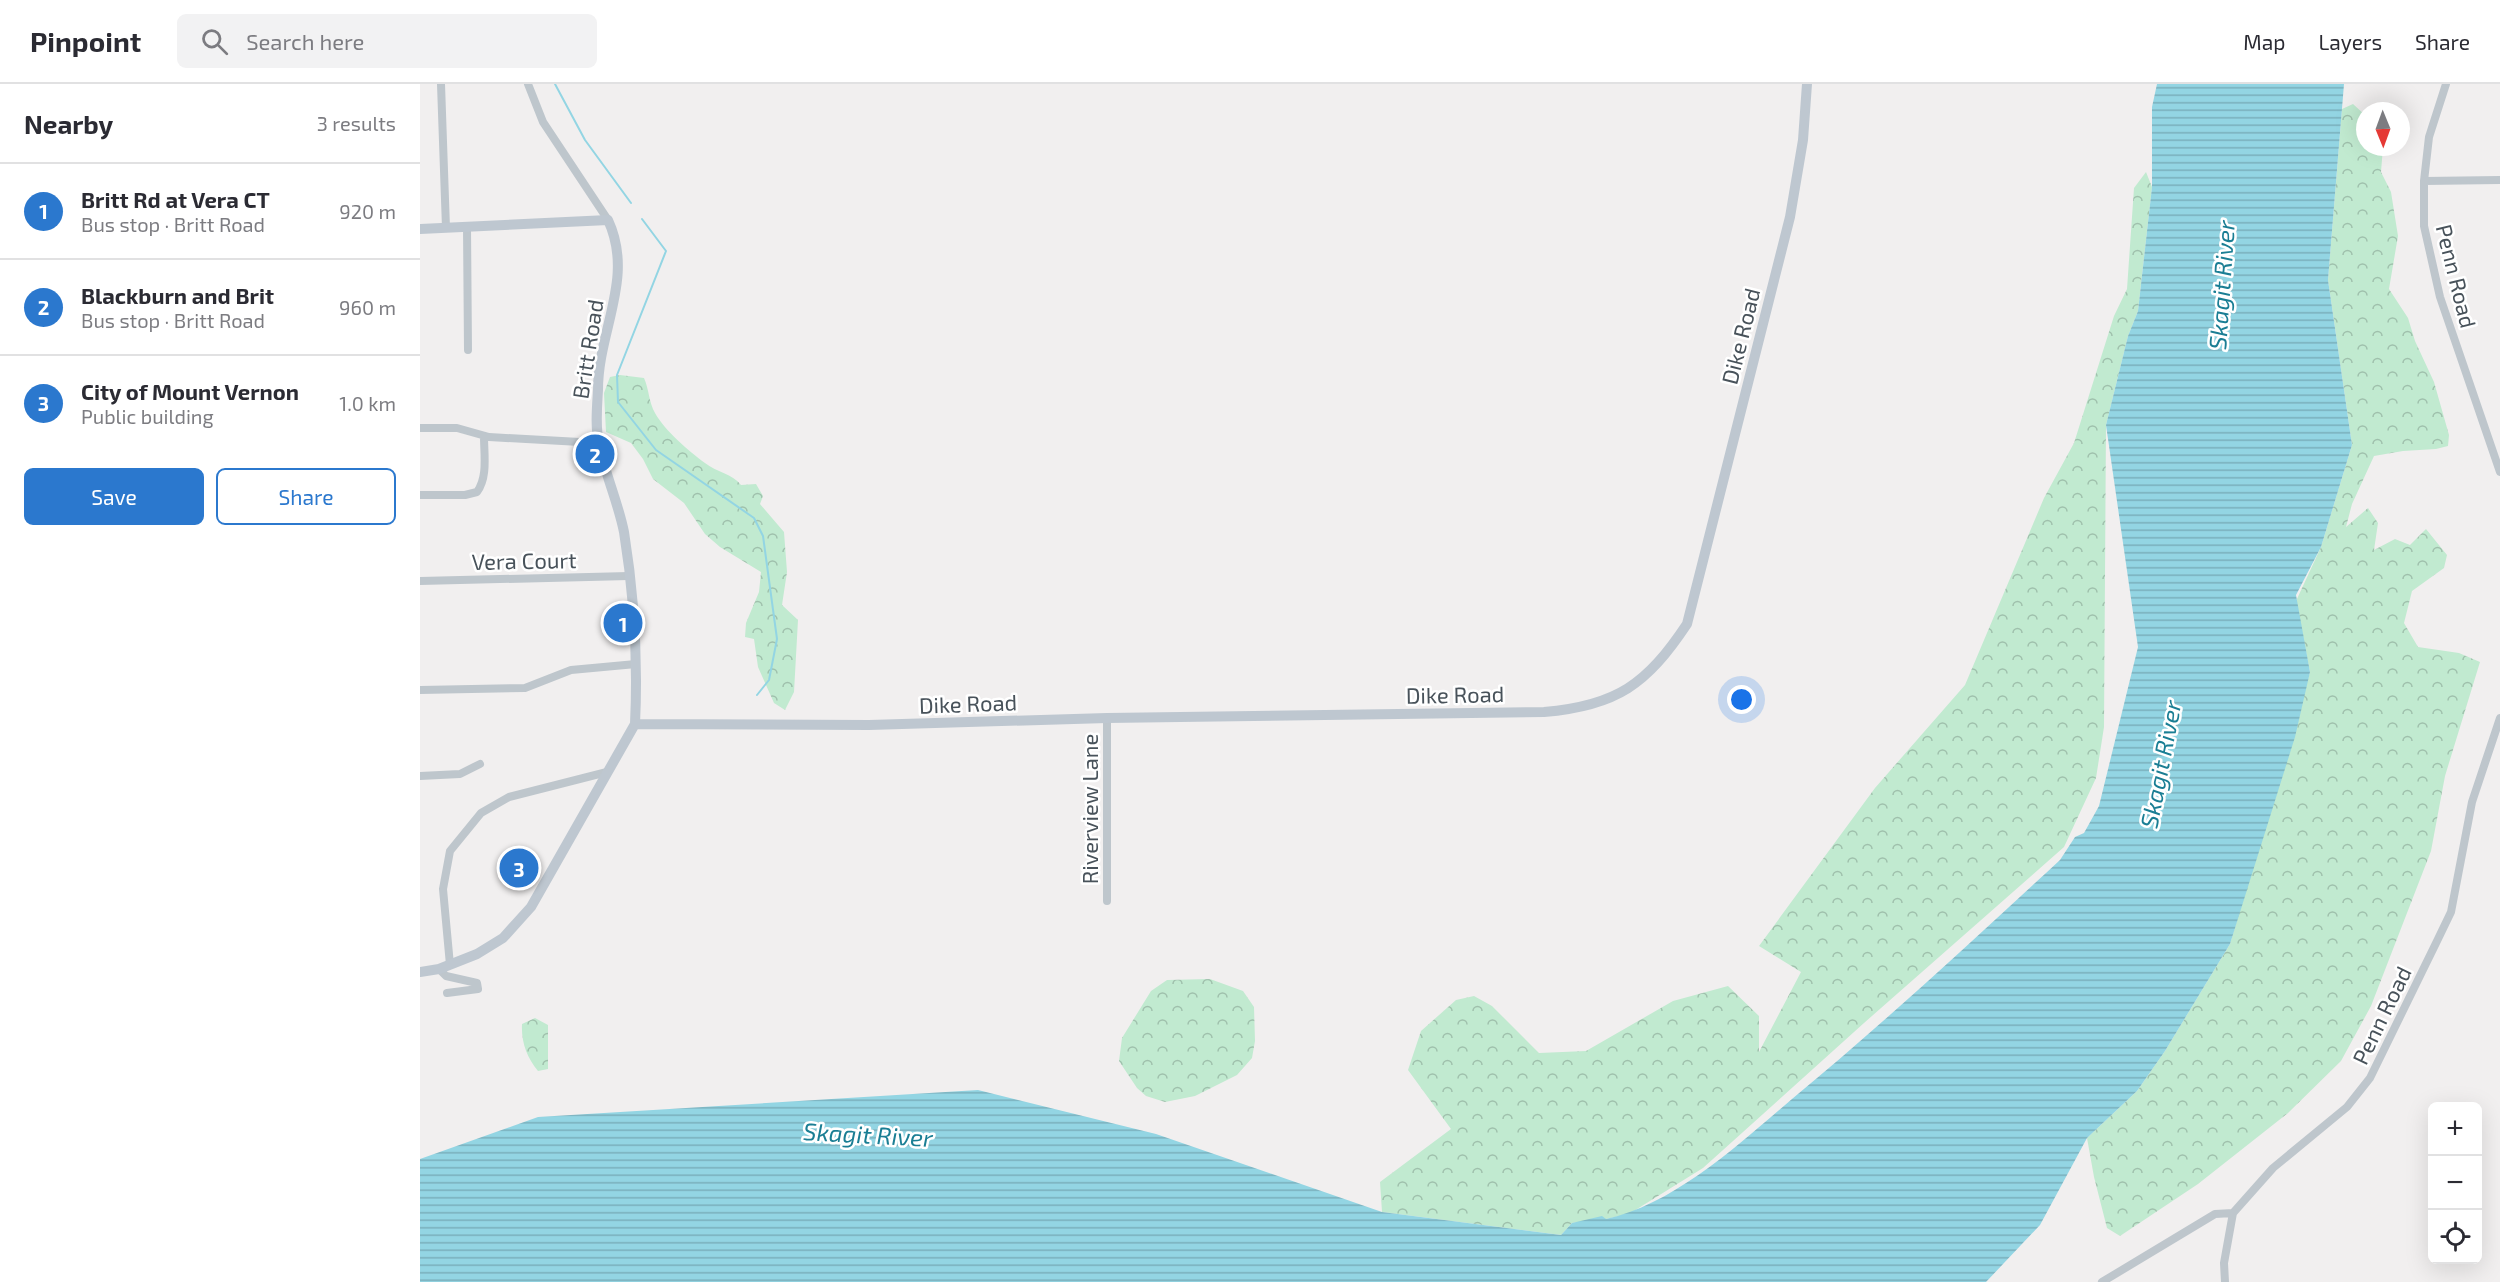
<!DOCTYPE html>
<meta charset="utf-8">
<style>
body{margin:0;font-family:"Exo 2",sans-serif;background:#f2f2f3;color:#2b2b33}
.controls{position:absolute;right:18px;bottom:18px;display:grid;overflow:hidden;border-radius:9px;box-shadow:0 6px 24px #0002}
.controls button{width:54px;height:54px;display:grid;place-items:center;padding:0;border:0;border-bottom:2px solid #e1e1e2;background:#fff;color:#2b2b33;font:30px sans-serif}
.compass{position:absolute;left:1936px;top:18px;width:54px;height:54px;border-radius:50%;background:#fff;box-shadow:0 6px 24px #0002;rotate:179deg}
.you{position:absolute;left:1322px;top:616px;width:21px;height:21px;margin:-15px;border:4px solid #fff;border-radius:50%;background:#1a73e8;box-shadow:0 0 0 9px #1a73e833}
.badge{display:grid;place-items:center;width:39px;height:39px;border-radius:50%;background:#2b78ce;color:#fff;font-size:20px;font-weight:700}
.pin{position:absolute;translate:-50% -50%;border:3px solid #fff;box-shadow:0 2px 6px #0006}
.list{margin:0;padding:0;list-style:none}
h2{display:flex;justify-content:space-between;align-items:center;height:78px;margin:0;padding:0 24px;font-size:26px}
h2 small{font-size:20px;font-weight:400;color:#7c7c81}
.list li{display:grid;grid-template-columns:39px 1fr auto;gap:18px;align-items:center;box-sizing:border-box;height:96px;padding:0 24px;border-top:2px solid #e1e1e2}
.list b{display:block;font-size:22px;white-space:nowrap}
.list p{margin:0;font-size:20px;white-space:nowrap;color:#7c7c81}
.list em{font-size:20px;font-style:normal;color:#7c7c81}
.actions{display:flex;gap:12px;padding:18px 24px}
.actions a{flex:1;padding:14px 0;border:2px solid #2b78ce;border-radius:9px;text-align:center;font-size:21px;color:#2b78ce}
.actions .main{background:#2b78ce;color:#fff}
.icon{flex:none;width:33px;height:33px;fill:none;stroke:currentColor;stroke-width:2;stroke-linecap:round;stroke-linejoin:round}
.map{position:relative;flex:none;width:2080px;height:1198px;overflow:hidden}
header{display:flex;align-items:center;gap:36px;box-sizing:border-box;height:84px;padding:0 30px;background:#fff;border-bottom:2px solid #e1e1e2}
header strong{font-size:28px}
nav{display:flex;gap:33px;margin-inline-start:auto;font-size:21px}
.search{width:420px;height:54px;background:#f2f2f3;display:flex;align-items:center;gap:15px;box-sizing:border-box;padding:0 21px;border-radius:9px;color:#7c7c81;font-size:22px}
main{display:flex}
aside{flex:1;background:#fff}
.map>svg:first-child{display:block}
.forest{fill:url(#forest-crowns)}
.water{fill:url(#water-rules)}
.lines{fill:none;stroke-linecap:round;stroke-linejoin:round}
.stream{stroke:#93d5e3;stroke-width:2}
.street{stroke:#bec6cc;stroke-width:8}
.secondary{stroke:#bec7d0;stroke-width:10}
.labels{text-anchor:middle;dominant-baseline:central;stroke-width:5;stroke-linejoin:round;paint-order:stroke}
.street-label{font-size:22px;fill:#48525a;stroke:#fff}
.water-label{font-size:24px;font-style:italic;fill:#1a7e94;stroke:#fff}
</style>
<header>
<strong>Pinpoint</strong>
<div class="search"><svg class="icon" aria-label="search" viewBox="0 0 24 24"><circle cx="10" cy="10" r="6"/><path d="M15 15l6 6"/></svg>Search here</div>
<nav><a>Map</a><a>Layers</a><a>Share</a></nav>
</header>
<main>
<aside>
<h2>Nearby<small>3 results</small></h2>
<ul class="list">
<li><span class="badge">1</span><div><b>Britt Rd at Vera CT</b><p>Bus stop · Britt Road</p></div><em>920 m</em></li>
<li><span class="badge">2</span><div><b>Blackburn and Brit</b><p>Bus stop · Britt Road</p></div><em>960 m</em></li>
<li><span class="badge">3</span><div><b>City of Mount Vernon</b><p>Public building</p></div><em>1.0 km</em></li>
</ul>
<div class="actions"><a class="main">Save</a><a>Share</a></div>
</aside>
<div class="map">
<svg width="2080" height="1198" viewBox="0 0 2080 1198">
<defs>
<pattern id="forest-crowns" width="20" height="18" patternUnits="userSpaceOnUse" patternTransform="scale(1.5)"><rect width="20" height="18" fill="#c1ead0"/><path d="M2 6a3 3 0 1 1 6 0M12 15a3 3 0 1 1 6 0" fill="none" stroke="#9fc0ac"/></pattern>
<pattern id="water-rules" width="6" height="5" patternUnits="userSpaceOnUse" patternTransform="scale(1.5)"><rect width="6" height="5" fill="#93d5e3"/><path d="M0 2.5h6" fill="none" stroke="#7aafbb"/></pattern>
</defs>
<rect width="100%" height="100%" fill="#f1efef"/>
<!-- forest -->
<path class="forest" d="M1933,20L1945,31V63H1963L1961,88L1971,108L1978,152L1969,205L1988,234L1995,257L2014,298L2029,351L2028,362L2016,365L1983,367L1954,372L1932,420L1926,443L1948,424L1958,439L1954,466L1975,455L1990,461L2006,445L2027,471L2024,484L1992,507L1984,539L1998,563L2039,569L2060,578L2025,692L2011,767L1951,922L1921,977L1868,1029L1778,1100L1700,1152L1687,1144L1674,1093L1667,1054L1717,1007L1745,967L1810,860L1890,588L1876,517L1901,463L1932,361L1908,196L1922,25Z
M1726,88L1732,103L1718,227L1708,252L1686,341L1684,643L1676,694L1644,763L1444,939L1283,1084L1209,1130L1186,1135L1152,1139L1141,1151L962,1128L960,1098L1031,1045L988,986L1001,947L1036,916L1054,912L1072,922L1119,969L1166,967L1253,917L1308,902L1339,932V968L1381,888L1339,862L1455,704L1545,601L1624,414L1654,359L1694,232L1707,205L1714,104Z
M200,291L224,294C229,305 229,319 235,329C245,347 269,367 285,379C296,388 313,390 321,401L336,400L343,412L340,420L364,448L367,488L362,521L378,536L374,608L365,626L354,619L338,583L334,555L325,553L326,539L339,508L341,488L300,463L285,450L264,419L233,395L223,375L211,359L186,348L184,309L190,293Z
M790,895L823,907L834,923L835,957L832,974L817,991L775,1012L745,1018L726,1012L717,1004L699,977L702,954L731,907L747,896Z
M115,934L128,941V985L118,987C107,974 101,958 102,940Z"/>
<!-- water -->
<path class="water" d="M1737,0H1924L1908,196L1932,361L1901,463L1876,511L1890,588L1875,653L1810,860L1745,967L1717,1007L1667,1054L1620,1141L1566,1198H0V1075L118,1033L558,1006L736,1050L962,1128L1141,1151L1152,1139L1182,1132L1186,1135C1255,1120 1319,1060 1372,1015C1464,939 1552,857 1640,776L1655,753L1664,749L1679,722L1718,563L1686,341L1708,252L1718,227L1732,103V23Z"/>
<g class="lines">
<!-- stream -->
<path class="stream" d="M135,0L165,56L211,119
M222,135L246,167L197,291L198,318L236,366L334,434L343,452L357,555L349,596L337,611"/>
<!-- street -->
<path class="street" d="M21,0L26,144
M108,0L123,38L188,136
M2026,0L2009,53L2004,97V142L2020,213L2080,388
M2004,97L2080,96
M47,143L48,266
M0,344H37L69,353L178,359
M0,411H45L57,408C68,393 64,371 64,352
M0,497L209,492
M0,606L105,604L151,586L216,580
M0,692L40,690L60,680
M687,817V634
M30,881L23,805L30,767L61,729L89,713L187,688
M19,885L26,892L57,899L58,905L27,909
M1682,1198L1795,1130L1813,1129
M1805,1198L1804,1179L1813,1129L1853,1084L1927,1023L1950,994L2018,855L2031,828L2052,718L2080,634"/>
<!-- secondary -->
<path class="secondary" d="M0,145L188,136C215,194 178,246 178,306C177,323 175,343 179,360C185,390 198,418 204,448C214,510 218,577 215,640L111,823L83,854L57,870L19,885L0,888
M215,640L449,641L687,634L1124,628C1197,622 1227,600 1267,540L1370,133L1383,56L1387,0"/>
</g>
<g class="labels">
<!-- street labels -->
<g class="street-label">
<text transform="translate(2037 192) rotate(76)">Penn Road</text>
<text transform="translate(1320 252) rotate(-76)">Dike Road</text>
<text transform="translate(167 265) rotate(-81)">Britt Road</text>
<text transform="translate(104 476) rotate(-1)">Vera Court</text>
<text transform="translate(1035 610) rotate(-1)">Dike Road</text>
<text transform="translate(548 619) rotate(-2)">Dike Road</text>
<text transform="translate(669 725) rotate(-90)">Riverview Lane</text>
<text transform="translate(1961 931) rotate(-64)">Penn Road</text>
</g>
<!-- water labels -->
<g class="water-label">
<text transform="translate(1801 201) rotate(-86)">Skagit River</text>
<text transform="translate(1740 680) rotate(-79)">Skagit River</text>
<text transform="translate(448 1050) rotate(3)">Skagit River</text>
</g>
</g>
</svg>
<div class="controls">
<button>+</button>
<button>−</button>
<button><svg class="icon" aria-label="locate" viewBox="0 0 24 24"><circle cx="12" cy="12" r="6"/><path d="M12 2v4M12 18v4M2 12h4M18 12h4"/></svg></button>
</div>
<svg class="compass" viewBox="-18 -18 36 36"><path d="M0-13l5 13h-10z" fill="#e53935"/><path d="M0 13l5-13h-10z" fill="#7c7c81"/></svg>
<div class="you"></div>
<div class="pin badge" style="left:203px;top:539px">1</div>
<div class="pin badge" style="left:175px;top:370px">2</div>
<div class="pin badge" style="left:99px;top:784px">3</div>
</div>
</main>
